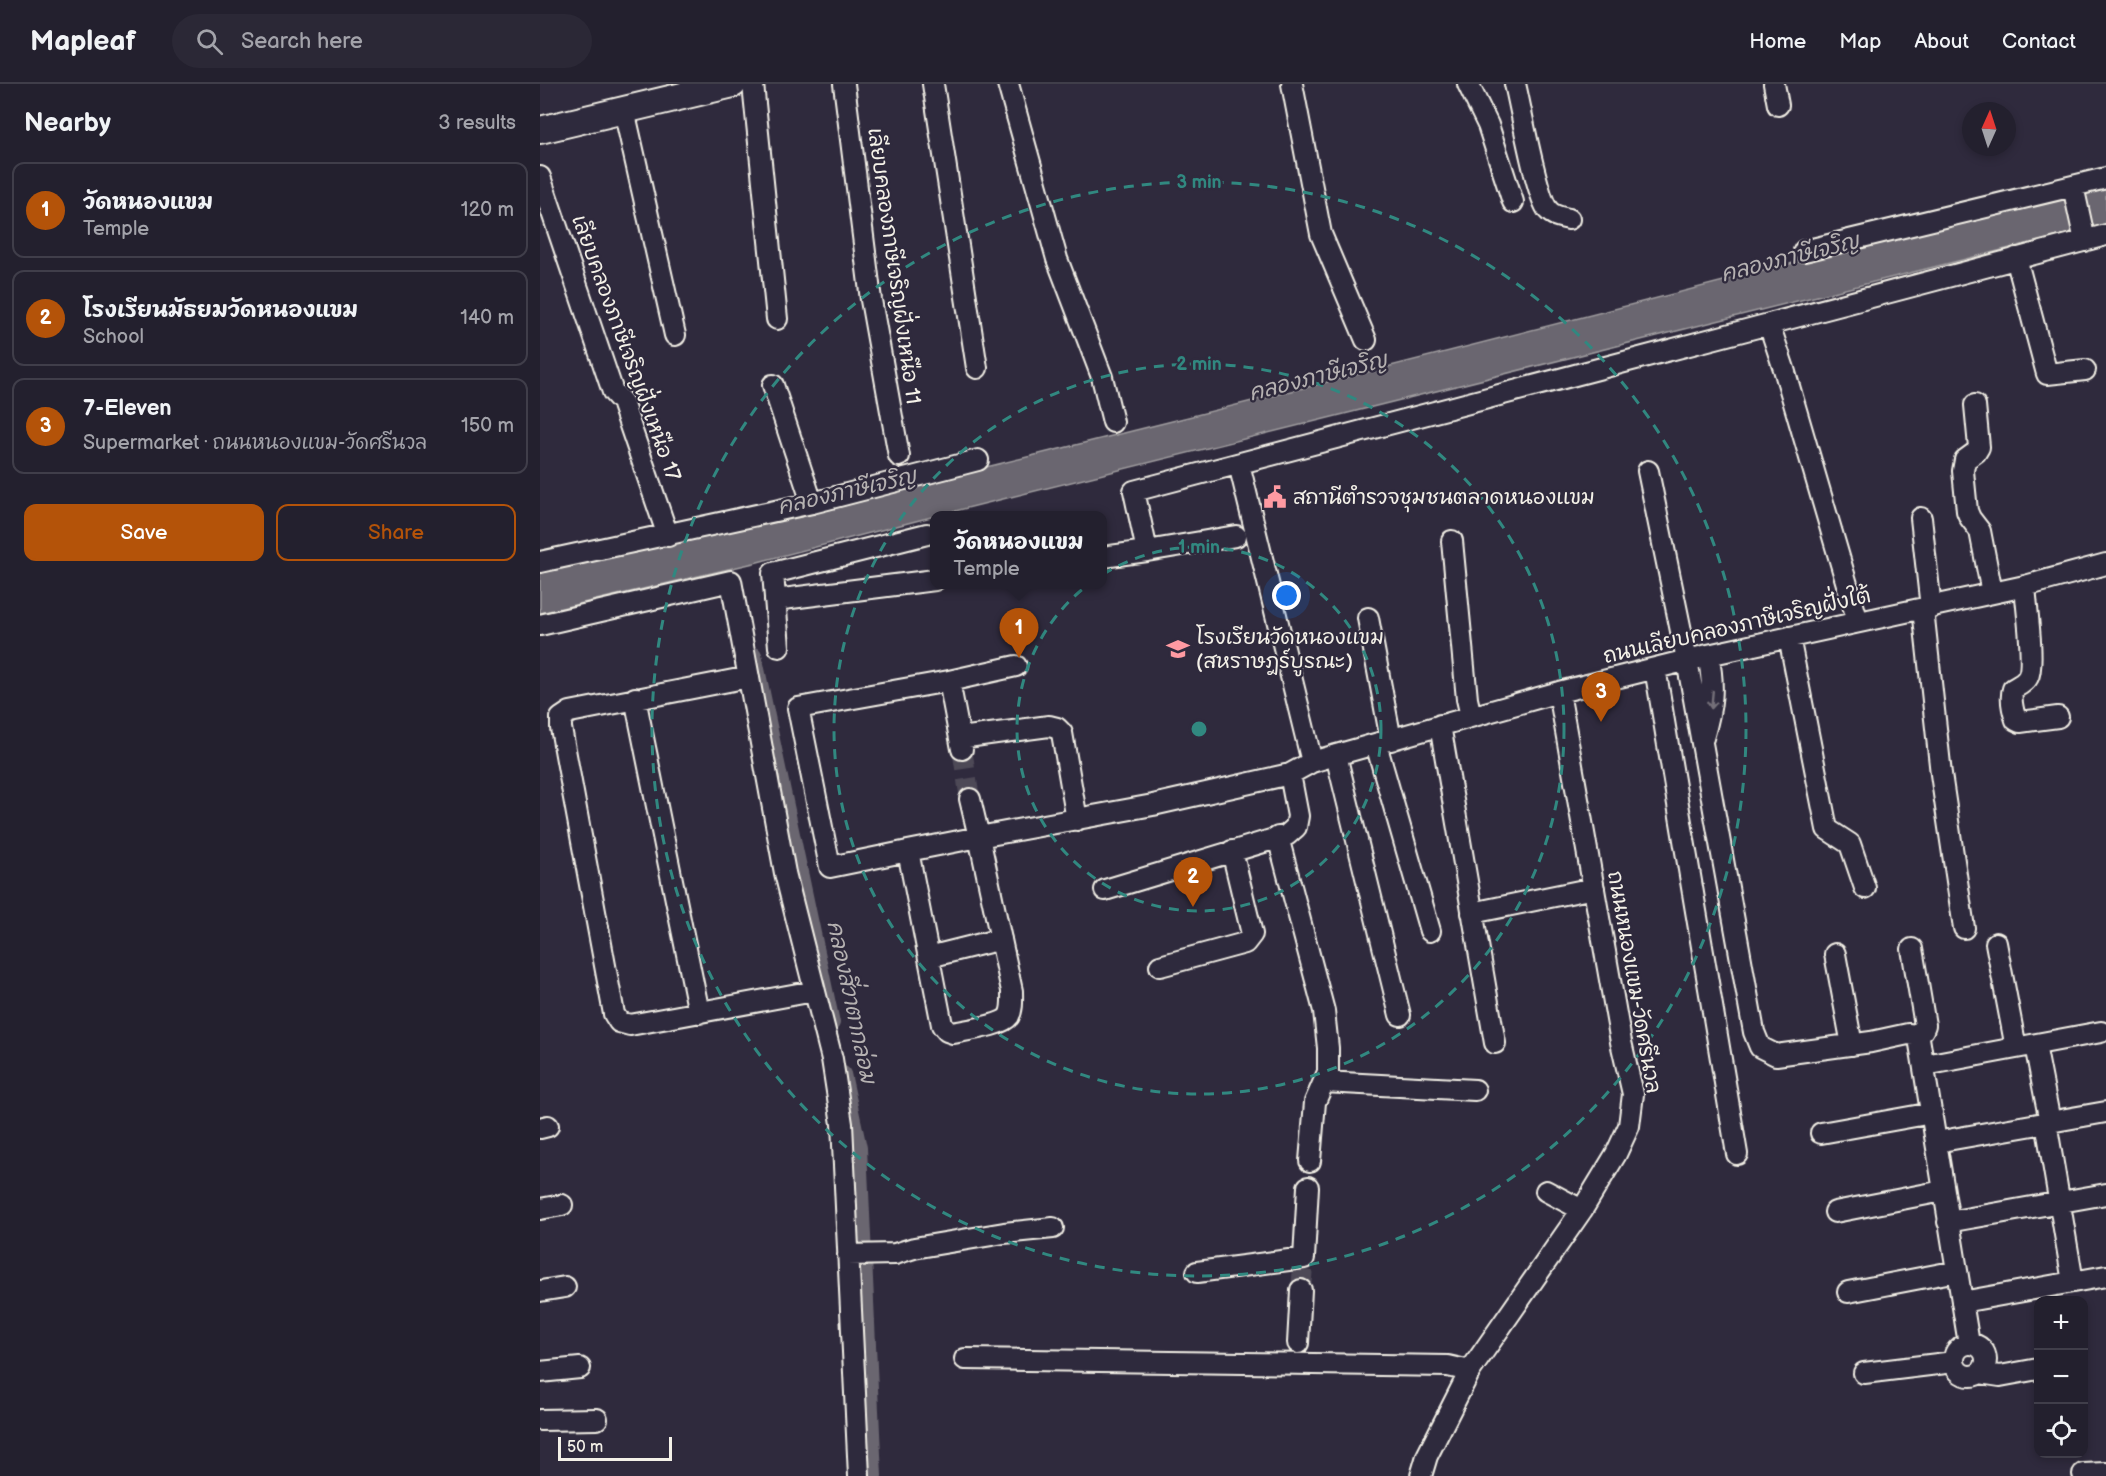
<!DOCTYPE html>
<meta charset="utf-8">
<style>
body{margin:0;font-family:"Balsamiq Sans","Playpen Sans Thai",sans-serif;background:#2b2836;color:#f1f3f6}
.controls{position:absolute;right:18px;bottom:18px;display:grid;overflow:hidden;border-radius:12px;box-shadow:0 3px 9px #0003}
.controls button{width:54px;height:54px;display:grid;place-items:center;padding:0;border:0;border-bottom:2px solid #403e4a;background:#23202e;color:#f1f3f6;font:30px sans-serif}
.compass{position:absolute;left:1422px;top:18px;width:54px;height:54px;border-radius:50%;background:#23202e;box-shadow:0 3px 9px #0003;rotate:3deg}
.scale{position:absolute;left:18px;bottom:15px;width:114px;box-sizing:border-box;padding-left:6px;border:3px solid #f4f1e8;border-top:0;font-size:16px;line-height:21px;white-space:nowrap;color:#f4f1e8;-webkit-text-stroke:4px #2f2a3d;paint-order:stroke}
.you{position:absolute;left:747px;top:512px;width:21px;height:21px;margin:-15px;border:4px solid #fff;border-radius:50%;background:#1a73e8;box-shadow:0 0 0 9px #1a73e833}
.badge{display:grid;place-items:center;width:39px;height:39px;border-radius:50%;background:#b45309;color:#fff;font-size:20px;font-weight:700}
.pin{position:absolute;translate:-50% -50px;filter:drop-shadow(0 2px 3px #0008)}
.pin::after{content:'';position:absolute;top:32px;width:21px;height:18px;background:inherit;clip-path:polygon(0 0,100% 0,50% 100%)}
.popup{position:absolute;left:390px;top:427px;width:177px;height:78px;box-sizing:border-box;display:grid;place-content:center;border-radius:12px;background:#23202e;filter:drop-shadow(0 2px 4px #0005);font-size:20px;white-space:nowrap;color:#a3a3aa}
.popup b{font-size:22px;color:#f1f3f6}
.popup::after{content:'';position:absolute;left:50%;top:100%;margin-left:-12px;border:12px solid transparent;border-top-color:#23202e}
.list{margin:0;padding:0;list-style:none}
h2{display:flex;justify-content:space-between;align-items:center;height:78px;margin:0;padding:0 24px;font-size:26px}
h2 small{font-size:20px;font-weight:400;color:#a3a3aa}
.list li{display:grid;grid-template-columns:39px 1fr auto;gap:18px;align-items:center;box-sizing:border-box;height:96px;margin:0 12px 12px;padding:0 12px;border:2px solid #403e4a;border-radius:12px}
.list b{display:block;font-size:22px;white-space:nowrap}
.list p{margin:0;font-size:20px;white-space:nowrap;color:#a3a3aa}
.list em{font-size:20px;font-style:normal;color:#a3a3aa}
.actions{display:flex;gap:12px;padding:18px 24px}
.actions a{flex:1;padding:14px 0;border:2px solid #b45309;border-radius:12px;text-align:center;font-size:21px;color:#b45309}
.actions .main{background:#b45309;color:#fff}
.icon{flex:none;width:33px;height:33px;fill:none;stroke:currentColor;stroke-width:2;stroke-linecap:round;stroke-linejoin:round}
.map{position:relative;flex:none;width:1566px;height:1392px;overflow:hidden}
header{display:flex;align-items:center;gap:36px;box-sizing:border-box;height:84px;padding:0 30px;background:#23202e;border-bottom:2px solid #403e4a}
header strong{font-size:28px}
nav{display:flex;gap:33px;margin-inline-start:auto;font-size:21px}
.search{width:420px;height:54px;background:#2b2836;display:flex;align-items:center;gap:15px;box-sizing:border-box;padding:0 21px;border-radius:33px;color:#a3a3aa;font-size:22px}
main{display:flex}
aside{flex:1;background:#23202e}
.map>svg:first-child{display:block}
.water{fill:#6a6670;stroke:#a19ea0;stroke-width:1.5}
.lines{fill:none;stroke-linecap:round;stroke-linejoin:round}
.canal{stroke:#6a6670;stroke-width:16}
.minor-tunnel{stroke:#4d4857;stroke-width:20;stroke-dasharray:20 10;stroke-linecap:butt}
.minor-casing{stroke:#f4f1e8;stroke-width:24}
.major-casing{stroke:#f4f1e8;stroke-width:30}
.minor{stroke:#2f2a3d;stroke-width:20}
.major{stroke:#2f2a3d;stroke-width:26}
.oneway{stroke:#747079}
.ring{fill:none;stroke:#318880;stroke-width:3;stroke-dasharray:10 8}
.labels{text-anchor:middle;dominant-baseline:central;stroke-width:4.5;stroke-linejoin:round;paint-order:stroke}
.street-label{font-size:21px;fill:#f4f1e8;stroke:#2f2a3d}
.poi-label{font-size:21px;fill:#f4f1e8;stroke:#2f2a3d;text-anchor:start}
.water-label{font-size:22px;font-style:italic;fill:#b6b2b2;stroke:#2f2a3d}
.centre{fill:#318880;stroke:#2f2a3d;stroke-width:3}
.ring-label{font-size:18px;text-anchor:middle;font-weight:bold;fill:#318880;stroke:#2f2a3d;stroke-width:4.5;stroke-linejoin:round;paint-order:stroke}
</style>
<header>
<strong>Mapleaf</strong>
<div class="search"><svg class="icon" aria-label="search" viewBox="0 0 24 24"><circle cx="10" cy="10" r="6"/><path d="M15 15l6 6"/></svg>Search here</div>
<nav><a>Home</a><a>Map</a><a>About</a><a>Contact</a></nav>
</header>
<main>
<aside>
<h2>Nearby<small>3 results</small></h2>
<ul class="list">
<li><span class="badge">1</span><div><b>วัดหนองแขม</b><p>Temple</p></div><em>120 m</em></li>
<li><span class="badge">2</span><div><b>โรงเรียนมัธยมวัดหนองแขม</b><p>School</p></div><em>140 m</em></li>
<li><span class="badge">3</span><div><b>7-Eleven</b><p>Supermarket · ถนนหนองแขม-วัดศรีนวล</p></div><em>150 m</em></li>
</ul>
<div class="actions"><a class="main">Save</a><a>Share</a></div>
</aside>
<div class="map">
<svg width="1566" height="1392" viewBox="0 0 1566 1392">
<rect width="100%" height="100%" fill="#2f2a3d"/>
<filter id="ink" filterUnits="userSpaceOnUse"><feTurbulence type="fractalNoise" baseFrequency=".0167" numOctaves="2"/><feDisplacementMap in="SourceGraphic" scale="12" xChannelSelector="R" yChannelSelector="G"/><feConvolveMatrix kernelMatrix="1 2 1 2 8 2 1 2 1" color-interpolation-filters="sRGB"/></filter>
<g filter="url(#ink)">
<!-- water -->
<path class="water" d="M1566,99V140L395,432L214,479L0,529V489C524,369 1045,232 1566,99Z"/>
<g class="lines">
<!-- canal -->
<path class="canal" d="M214,571L292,939
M303,990L319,1064L334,1392"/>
<!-- minor-tunnel -->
<path class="minor-tunnel" d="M422,665L430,715
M761,1206L763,1182"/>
<!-- minor casing -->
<g class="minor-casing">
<path id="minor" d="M213,0L237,235
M304,0L331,216L359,372
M393,0L437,284
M468,0L517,175L562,293L573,338
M752,0L781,150L826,256
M928,0L948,41L973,118
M975,0C981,24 996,111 1008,126C1014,133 1021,133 1029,135
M1234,0L1238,21
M84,26L135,251
M0,93L73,308L82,318L128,452
M1533,102L1545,157
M1264,167L1566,94
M1476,174L1507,290L1545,286
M1229,240L1566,151
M233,301L272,419
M1435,321L1439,363L1436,368L1425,376L1423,387L1427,427L1430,434L1440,447L1452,509
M699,380L772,678
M1108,387L1147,576L1214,948L1220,963L1236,971L1331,958L1368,950L1376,951L1379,954L1429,1260
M1381,434L1391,524
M912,457L927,615L931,632
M607,467L696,452
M563,473L607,467L594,407L1229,240L1244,285L1318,538
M0,478L272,419L438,376
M1485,502C1486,519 1495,581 1488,593C1485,599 1478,602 1473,605C1470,614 1473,627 1476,636L1480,638L1518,633
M235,516L395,496
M1383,525L1401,690L1424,844
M828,534L851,656
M0,541L191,497L245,789L292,975L302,1040L319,1392
M1249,553L1287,745L1310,760L1325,804
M239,563L233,489L387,450
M1115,584L1197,1070
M209,593L30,628L21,634V644L74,930L79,938L90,941L274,907
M409,597L476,582
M95,614L159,929
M900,641L955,959
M420,654L509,642L517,644L522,649L537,736
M1163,654C1172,623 1175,603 1168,571
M836,660L890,847
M796,671L860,931
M430,715L439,753L613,721L750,690L772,678L796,671L1019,608L1168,571L1485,502L1566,480
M439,753L472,907C472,915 473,925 469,932C462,942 426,946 413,949L407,947L402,941L368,767Z
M738,753L784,927L788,964V988L775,1018L770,1077
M368,767L290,783L258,624L409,597L422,665
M565,806L747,751L756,743L758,732L750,690
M932,829L1054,804
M1456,859L1476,964
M1372,865L1385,941L1383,946L1376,951
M1295,870L1312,961
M389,873L461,855
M620,882L705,859L712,850L692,767
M1495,961L1510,1038
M1385,981L1561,948
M784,998L935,1006
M1506,1038L1533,1198
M0,1044L8,1042
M1281,1049L1392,1029
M1396,1058L1566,1028
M1006,1107L1042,1126
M0,1125L22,1121
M1295,1128L1403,1107
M1408,1138L1566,1110
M308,1171L355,1170L374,1164L464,1149L513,1144
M657,1188L764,1174L768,1103
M0,1207L25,1203
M1308,1208L1417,1187
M1422,1218L1566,1192
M758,1259L761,1206
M1414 1276a16 16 0 1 1 32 0a16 16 0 1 1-32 0Z
M425,1275L908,1282L930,1287
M0,1288L40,1284
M1324,1289L1414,1278
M1440,1289L1460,1292L1498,1285
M0,1336L57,1335
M1543,1390L1566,1389
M881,1392L887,1372L930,1287L1042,1126L1076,1070L1089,1042L1093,1010L1081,958L1019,608"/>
</g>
<!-- major casing -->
<g class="major-casing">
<path id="major" d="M0,46L193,0"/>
</g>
<!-- minor -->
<use href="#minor" class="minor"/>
<!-- major -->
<use href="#major" class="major"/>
</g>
<!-- one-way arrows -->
<defs><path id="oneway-shaft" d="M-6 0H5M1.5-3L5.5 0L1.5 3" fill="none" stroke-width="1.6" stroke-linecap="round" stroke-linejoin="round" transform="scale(1.5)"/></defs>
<use class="oneway" href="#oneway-shaft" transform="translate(1172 616) rotate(95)"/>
</g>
<!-- distance rings -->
<g class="ring">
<circle cx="659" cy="645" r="182"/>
<circle cx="659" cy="645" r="365"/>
<circle cx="659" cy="645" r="547"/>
</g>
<!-- icons -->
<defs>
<g id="civic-bare" transform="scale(1.8)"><path d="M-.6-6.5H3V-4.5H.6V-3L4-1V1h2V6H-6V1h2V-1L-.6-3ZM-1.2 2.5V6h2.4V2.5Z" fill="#ff9aa2" stroke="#2f2a3d" stroke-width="2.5" paint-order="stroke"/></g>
<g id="school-bare" transform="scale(1.8)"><path d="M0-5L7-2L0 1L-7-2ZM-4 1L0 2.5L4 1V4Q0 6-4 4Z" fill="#ff9aa2" stroke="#2f2a3d" stroke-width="2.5" paint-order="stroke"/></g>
</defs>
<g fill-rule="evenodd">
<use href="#civic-bare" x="735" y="413"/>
<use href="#school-bare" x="638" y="565"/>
</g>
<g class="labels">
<!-- street labels -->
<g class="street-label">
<text transform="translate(354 182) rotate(82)">เลียบคลองภาษีเจริญฝั่งเหนือ 11</text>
<text transform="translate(86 264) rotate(70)">เลียบคลองภาษีเจริญฝั่งเหนือ 17</text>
<text transform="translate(1197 542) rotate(-13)">ถนนเลียบคลองภาษีเจริญฝั่งใต้</text>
<text transform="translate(1094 898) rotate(80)">ถนนหนองแขม-วัดศรีนวล</text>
</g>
<!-- poi labels -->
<g class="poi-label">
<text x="753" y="413">สถานีตำรวจชุมชนตลาดหนองแขม</text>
<text x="656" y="553">โรงเรียนวัดหนองแขม<tspan x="656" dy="24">(สหราษฎร์บูรณะ)</tspan></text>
</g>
<!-- water labels -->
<g class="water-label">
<text transform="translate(1250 174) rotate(-14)">คลองภาษีเจริญ</text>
<text transform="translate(778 293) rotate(-14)">คลองภาษีเจริญ</text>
<text transform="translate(307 408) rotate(-13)">คลองภาษีเจริญ</text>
<text transform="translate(311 918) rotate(78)">คลองสี่วาตากล่อม</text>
</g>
</g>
<circle cx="659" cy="645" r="9" class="centre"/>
<g class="ring-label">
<text x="659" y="104">3 min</text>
<text x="659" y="286">2 min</text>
<text x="659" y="469">1 min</text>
</g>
</svg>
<div class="controls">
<button>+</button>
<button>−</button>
<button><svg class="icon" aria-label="locate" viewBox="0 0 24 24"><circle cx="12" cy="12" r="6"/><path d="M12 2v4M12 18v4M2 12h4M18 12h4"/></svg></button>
</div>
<svg class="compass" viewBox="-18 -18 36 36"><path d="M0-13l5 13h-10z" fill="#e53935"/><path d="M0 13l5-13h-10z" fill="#a3a3aa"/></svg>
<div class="scale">50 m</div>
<div class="you"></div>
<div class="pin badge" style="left:479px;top:574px">1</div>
<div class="popup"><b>วัดหนองแขม</b>Temple</div>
<div class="pin badge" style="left:653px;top:823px">2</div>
<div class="pin badge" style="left:1061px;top:638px">3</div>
</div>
</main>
